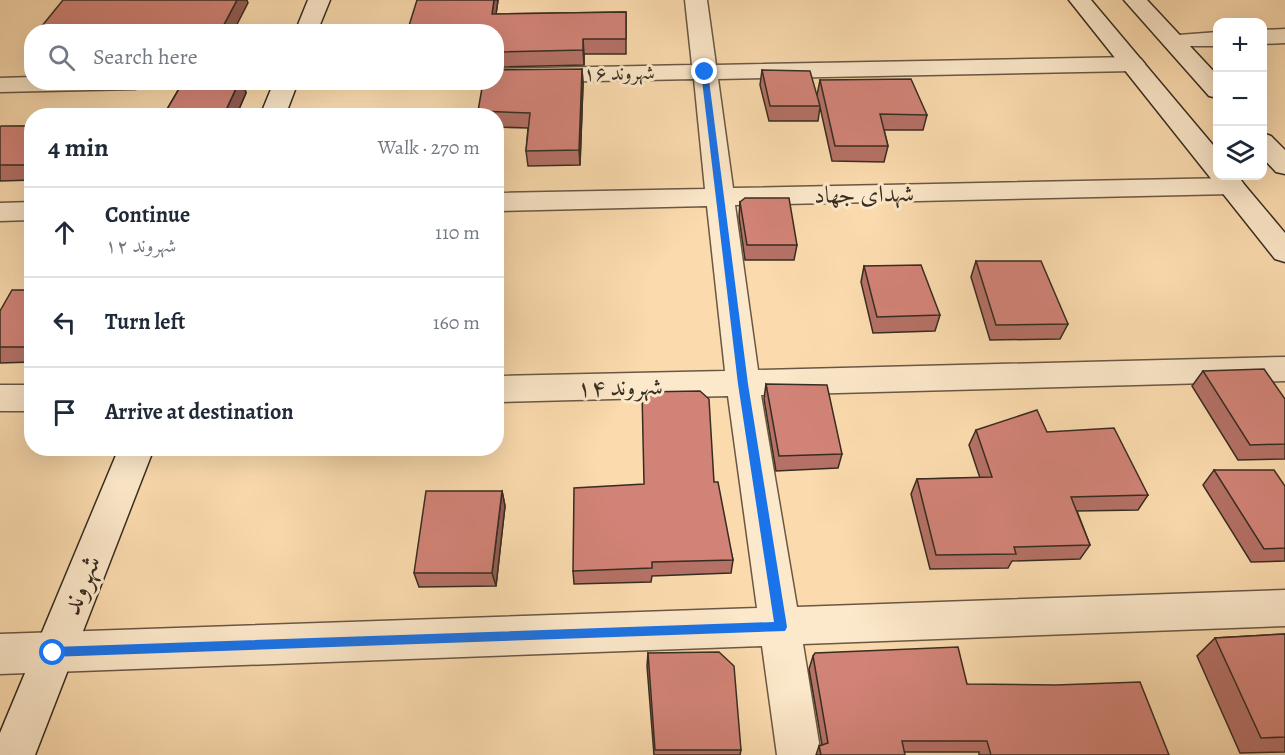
<!DOCTYPE html>
<meta charset="utf-8">
<style>
body{margin:0;font-family:Alegreya,Amiri,serif;background:#f2f2f3;color:#1f2937}
.controls{position:absolute;right:18px;top:18px;display:grid;overflow:hidden;border-radius:12px;box-shadow:0 6px 24px #0002}
.controls button{width:54px;height:54px;display:grid;place-items:center;padding:0;border:0;border-bottom:2px solid #e0e1e3;background:#fff;color:#1f2937;font:30px sans-serif}
.stop{position:absolute;width:18px;height:18px;margin:-14px;border:4px solid #1a73e8;border-radius:50%;background:#fff}
.stop.end{background:#1a73e8;border-color:#fff;box-shadow:0 2px 6px #0008}
.list{margin:0;padding:0;list-style:none}
h2{display:flex;justify-content:space-between;align-items:center;height:78px;margin:0;padding:0 24px;font-size:26px}
h2 small{font-size:20px;font-weight:400;color:#747a83}
.list li{display:grid;grid-template-columns:39px 1fr auto;gap:18px;align-items:center;box-sizing:border-box;height:90px;padding:0 24px;border-top:2px solid #e0e1e3}
.list b{display:block;font-size:22px;white-space:nowrap}
.list p{margin:0;font-size:20px;white-space:nowrap;color:#747a83}
.list em{font-size:20px;font-style:normal;color:#747a83}
.icon{flex:none;width:33px;height:33px;fill:none;stroke:currentColor;stroke-width:2;stroke-linecap:round;stroke-linejoin:round}
.map{position:relative;flex:none;width:1285px;height:755px;overflow:hidden}
.search{position:absolute;background:#fff;box-shadow:0 6px 24px #0002;left:24px;top:24px;width:480px;height:66px;display:flex;align-items:center;gap:15px;box-sizing:border-box;padding:0 21px;border-radius:24px;color:#747a83;font-size:22px}
.panel{position:absolute;background:#fff;box-shadow:0 6px 24px #0002;left:24px;top:108px;width:480px;height:348px;border-radius:24px}
.map>svg:first-child{display:block}
.lines{fill:none;stroke-linecap:round;stroke-linejoin:round}
.street-casing{stroke:#685844;stroke-width:3}
.secondary-casing{stroke:#372d21;stroke-width:3}
.street{fill:#fce8ca;fill-rule:evenodd}
.secondary{fill:#fce8ca;fill-rule:evenodd}
.wall{fill:#b57166;stroke:#372d21;stroke-width:1.5}
.shaded-wall{fill:#935c53;stroke:#372d21;stroke-width:1.5}
.building{fill:#d28377;stroke:#372d21;stroke-width:1.5}
.route{fill:#1a73e8}
.labels{text-anchor:middle;dominant-baseline:central;stroke-width:6;stroke-linejoin:round;paint-order:stroke}
.far-street-label{font-size:20px;fill:#372d21;stroke:#fce8ca}
.street-label{font-size:24px;fill:#372d21;stroke:#fce8ca}
.near-street-label{font-size:28px;fill:#372d21;stroke:#fce8ca}
</style>
<div class="map">
<svg width="1285" height="755" viewBox="0 0 1285 755">
<rect width="100%" height="100%" fill="#fbdbae"/>
<filter id="stains"><feTurbulence type="fractalNoise" baseFrequency=".00333" numOctaves="4"/><feColorMatrix values="0 0 0 0 .2 0 0 0 0 .09 0 0 0 0 .02 0 0 0 .5 -.17"/></filter>
<radialGradient id="worn" r=".72"><stop offset=".6" stop-color="#630" stop-opacity="0"/><stop offset="1" stop-color="#630" stop-opacity=".3"/></radialGradient>
<g class="lines">
<!-- street casing -->
<g class="street-casing">
<path id="street" d="M685,0H707L716,65L1133,57L1141,59L1145,64L1141,69L1133,71L718,79L733,188L1231,178L1241,180L1245,186L1241,192L1231,194L735,205L758,370L1285,357V381L761,395L797,607L1285,590V626L803,644L821,755H777L762,646L0,674V634L757,608L728,396L496,402V376L725,371L707,206L496,211V193L705,189L694,79L496,83L493,82H496V69L692,65Z
M1285,29V43L1262,44V30Z
M1218,32V46H1165L1162,41L1165,36Z
M32,77V82H147L143,87L135,89L0,92V78Z
M32,202V220L0,221V203Z
M0,385H32V411H0Z"/>
</g>
<!-- secondary casing -->
<g class="secondary-casing">
<path id="secondary" d="M308,0H330L317,32H295Z
M1069,0H1091L1218,151V176H1237L1285,233V262L1275,259Z
M1124,0H1147L1218,76V98L1209,96Z
M274,82H298L285,116H260Z
M1262,133L1271,136L1285,150V174L1276,172L1262,157Z
M119,448H154L35,755H0V733Z"/>
</g>
<!-- street -->
<use href="#street" class="street"/>
<!-- secondary -->
<use href="#secondary" class="secondary"/>
</g>
<!-- wall -->
<path class="wall" d="M417,0H498L496,14L626,12V54H584V65L496,67V32Z
M32,39V53L27,45Z
M582,69L583,84L580,165L528,166L526,151L528,128L496,127V116H479L478,111Z
M762,70L817,95L820,80L927,115L923,130H884L888,146L884,162L832,161L820,107L818,121H769L760,85Z
M183,82H243L246,93L236,116H163Z
M32,126V180L0,181V127Z
M740,202L797,245L794,260H745L739,217Z
M976,261L1068,324L1060,339L990,340L971,277Z
M864,266L940,315L935,331L873,333L861,282Z
M32,290V362L0,363V311Z
M1203,371L1285,399V459L1238,460L1192,386Z
M766,384L842,454L838,468L776,471L764,399Z
M976,430L1047,432L1148,495L1138,510L1077,511L1090,545L1080,559L1012,561L1008,568L930,569L911,494L917,479L980,478L969,445Z
M1214,470L1285,486V561L1251,562L1203,485Z
M714,482L733,560L731,573L652,576L651,582L574,584L573,571Z
M502,491L505,506L496,586L419,587L414,573Z
M1285,634V752L1240,753L1197,656L1215,638Z
M648,653L741,750L740,755H654L647,666Z
M813,656L967,684L1169,755H979V752H905L822,745L809,669Z
M819,746L821,755H816Z"/>
<!-- shaded-wall -->
<path class="shaded-wall" d="M237,0H247L248,3L233,32H220Z
M494,0H498L494,29L492,14Z
M583,39L584,54V65L583,50Z
M582,69L583,84L580,165L579,150Z
M239,82H243L246,93L236,116H228L226,110Z
M219,110L221,116H216Z
M32,159V170L28,165Z
M502,491L505,506L496,586L492,573Z"/>
<!-- building -->
<path class="building" d="M63,0H237L220,32H37Z
M417,0H494L492,14L626,12V39H583V50L496,52V32H407Z
M32,39V45H27Z
M582,69L579,150L526,151L530,113L478,111L483,82H496V70Z
M762,70L810,71L820,106H770Z
M911,79L927,115L880,114L888,146H835L820,80Z
M183,82H239L226,110H219L216,116H163Z
M1,126H32V159L28,165H0V127Z
M745,198H789L797,245H747L740,202Z
M976,261H1041L1068,324L996,325Z
M921,265L940,315L877,317L864,266Z
M12,290H32V347H0V311Z
M1264,369L1285,399V444L1250,445L1203,371Z
M766,384L827,385L842,454L779,456Z
M700,391L709,399L714,482H718L733,560L652,562V568L573,571L574,488L644,484L642,392Z
M1037,410L1047,432L1114,428L1148,495L1071,497L1090,545L1014,547L1016,554L936,555L917,479L992,477L976,430Z
M1214,470H1274L1285,486V548L1264,549Z
M426,491H502L492,573H414Z
M1285,634V737L1261,738L1215,638Z
M958,647L967,684L1056,685L1140,682L1169,755H991L987,741H902L905,755H821L819,746L828,743L813,656L815,653Z
M719,652L734,666L741,750H655L648,653Z"/>
<!-- route -->
<path class="route" d="M705,70L708,72L748,384L787,627L785,631L49,657V649L53,647L774,622L738,384L701,72Z"/>
<g class="labels">
<!-- far-street labels -->
<g class="far-street-label">
<text transform="translate(619 73) rotate(-1)">شهروند ۱۶</text>
</g>
<!-- street labels -->
<g class="street-label">
<text transform="translate(864 194) rotate(-1)">شهدای جهاد</text>
<text transform="translate(620 387) rotate(-1)">شهروند ۱۴</text>
</g>
<!-- near-street labels -->
<g class="near-street-label">
<text transform="translate(81 585) rotate(-68)">شهروند</text>
</g>
</g>
<rect width="100%" height="100%" filter="url(#stains)"/>
<rect width="100%" height="100%" fill="url(#worn)"/>
</svg>
<div class="controls">
<button>+</button>
<button>−</button>
<button><svg class="icon" aria-label="layers" viewBox="0 0 24 24"><path d="M12 4l9 5-9 5-9-5zM3 14l9 5 9-5"/></svg></button>
</div>
<div class="stop" style="left:53px;top:653px"></div>
<div class="stop end" style="left:705px;top:72px"></div>
<div class="search"><svg class="icon" aria-label="search" viewBox="0 0 24 24"><circle cx="10" cy="10" r="6"/><path d="M15 15l6 6"/></svg>Search here</div>
<section class="panel">
<h2>4 min<small>Walk · 270 m</small></h2>
<ul class="list">
<li><svg class="icon" aria-label="ahead" viewBox="0 0 24 24"><path d="M12 20V5M6 11l6-6 6 6"/></svg><div><b>Continue</b><p>شهروند ۱۲</p></div><em>110 m</em></li>
<li><svg class="icon" aria-label="left" viewBox="0 0 24 24"><path d="M17 20v-9H6M10 6l-5 5 5 5"/></svg><div><b>Turn left</b></div><em>160 m</em></li>
<li><svg class="icon" aria-label="arrive" viewBox="0 0 24 24"><path d="M6 21V4h12l-3 4 3 4H6"/></svg><div><b>Arrive at destination</b></div></li>
</ul>
</section>
</div>
